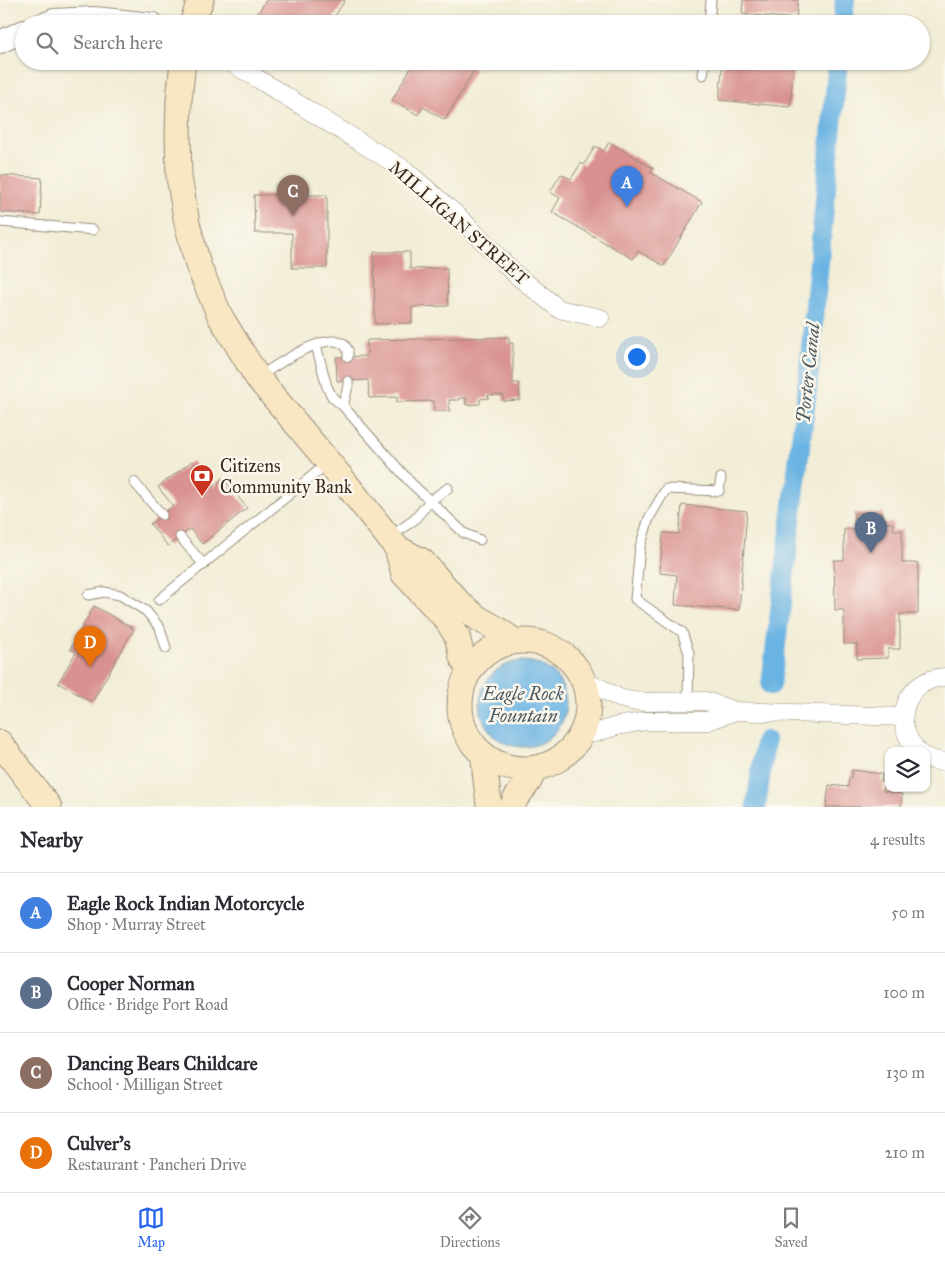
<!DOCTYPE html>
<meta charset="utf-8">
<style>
body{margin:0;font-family:"IM FELL Great Primer",serif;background:#f2f2f3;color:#2b2b33}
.controls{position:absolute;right:15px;bottom:15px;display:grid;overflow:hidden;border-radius:10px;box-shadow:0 1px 4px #0004}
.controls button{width:45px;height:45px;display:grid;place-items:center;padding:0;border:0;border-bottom:1px solid #e1e1e2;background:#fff;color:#2b2b33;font:25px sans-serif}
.you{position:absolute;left:636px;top:356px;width:18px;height:18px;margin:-12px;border:4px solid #fff;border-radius:50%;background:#1a73e8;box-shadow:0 0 0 8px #1a73e833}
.badge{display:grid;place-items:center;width:32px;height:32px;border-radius:50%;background:#2563eb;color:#fff;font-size:16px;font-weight:700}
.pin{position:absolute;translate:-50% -41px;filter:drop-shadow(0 1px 2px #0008)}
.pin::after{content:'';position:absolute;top:26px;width:18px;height:15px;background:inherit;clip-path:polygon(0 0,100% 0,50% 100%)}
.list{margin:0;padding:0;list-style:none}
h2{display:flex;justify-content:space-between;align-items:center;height:65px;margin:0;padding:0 20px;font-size:21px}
h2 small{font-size:16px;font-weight:400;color:#7c7c81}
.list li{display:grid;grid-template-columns:32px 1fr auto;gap:15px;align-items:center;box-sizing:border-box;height:80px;padding:0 20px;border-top:1px solid #e1e1e2}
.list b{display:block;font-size:19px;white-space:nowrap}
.list p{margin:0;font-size:16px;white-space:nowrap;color:#7c7c81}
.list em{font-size:16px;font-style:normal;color:#7c7c81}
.icon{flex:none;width:28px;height:28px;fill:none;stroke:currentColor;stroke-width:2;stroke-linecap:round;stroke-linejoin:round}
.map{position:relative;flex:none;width:945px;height:807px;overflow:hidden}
.search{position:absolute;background:#fff;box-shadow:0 1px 4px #0004;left:15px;right:15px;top:15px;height:55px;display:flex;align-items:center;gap:12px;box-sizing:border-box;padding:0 18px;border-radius:28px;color:#7c7c81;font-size:19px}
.sheet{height:385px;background:#fff}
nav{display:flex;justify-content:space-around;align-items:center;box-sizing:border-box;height:70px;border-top:1px solid #e1e1e2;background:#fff;font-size:14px;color:#7c7c81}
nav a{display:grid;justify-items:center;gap:2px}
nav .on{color:#2563eb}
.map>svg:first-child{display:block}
.water{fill:#6bb4e3;stroke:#536f80}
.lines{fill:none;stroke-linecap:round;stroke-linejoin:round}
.canal{stroke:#6bb4e3;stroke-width:20}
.building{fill:#d99290}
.service-casing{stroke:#968c7a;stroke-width:11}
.minor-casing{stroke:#968c7a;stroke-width:19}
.tertiary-casing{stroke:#968c7a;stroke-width:24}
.secondary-casing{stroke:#968c7a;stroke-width:27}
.service{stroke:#fff;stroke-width:9}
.minor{stroke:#fff;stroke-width:18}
.tertiary{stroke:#fff;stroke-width:22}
.secondary{stroke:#f9e7c3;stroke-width:25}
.labels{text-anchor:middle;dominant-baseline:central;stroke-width:5;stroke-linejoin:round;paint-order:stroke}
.street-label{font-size:18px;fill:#3b2a1e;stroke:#fbf7ec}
.poi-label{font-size:18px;fill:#3b2a1e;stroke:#fbf7ec;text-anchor:start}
.water-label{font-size:19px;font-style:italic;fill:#4c5a63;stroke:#fbf7ec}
</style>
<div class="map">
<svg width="945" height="807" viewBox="0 0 945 807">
<rect width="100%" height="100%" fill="#fbf7ec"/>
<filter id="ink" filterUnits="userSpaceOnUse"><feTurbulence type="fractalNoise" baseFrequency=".02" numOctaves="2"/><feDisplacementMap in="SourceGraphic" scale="10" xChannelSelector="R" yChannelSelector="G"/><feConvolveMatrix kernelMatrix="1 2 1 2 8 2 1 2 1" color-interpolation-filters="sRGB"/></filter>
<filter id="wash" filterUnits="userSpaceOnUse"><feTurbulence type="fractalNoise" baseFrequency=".0096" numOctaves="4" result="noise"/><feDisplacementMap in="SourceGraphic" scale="20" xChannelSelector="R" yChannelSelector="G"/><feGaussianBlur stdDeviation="1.12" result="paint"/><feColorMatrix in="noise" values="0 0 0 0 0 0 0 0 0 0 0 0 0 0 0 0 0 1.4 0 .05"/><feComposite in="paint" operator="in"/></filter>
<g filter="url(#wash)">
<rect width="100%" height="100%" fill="#f2edd6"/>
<!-- water -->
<path class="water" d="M480 704a43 43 0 1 1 86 0a43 43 0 1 1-86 0Z"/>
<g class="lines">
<!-- canal -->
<path class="canal" d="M842,24L845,0
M771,685L807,390L838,61
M756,807L765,741"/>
</g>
<g id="blocks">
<!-- building -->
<path class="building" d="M266,0H345L330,24H271L257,15Z
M743,0H798L796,19L742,14Z
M415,61H461L475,69L445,120L423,107L418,115L392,100Z
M723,61H794L790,107L719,100Z
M609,142L653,168L650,172L702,202L664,266L638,251L633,259L552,212L560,198L550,192L561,174L571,179L581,163L584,165L595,146L604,151Z
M0,175L42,178L40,215L0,212Z
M254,195H327V268H292V233H255Z
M374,252H410V269L447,268L448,306L412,307V323L375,324Z
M509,337V343H513V383H519L520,400L503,401V395H488L489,398L480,399V404L466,405V398H459V400H449L450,411H434V401L397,402V397L369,398L368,380L337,381L336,357L367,356V340Z
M192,461L213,487L223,478L247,508L202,544L190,529L168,546L150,524L173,506L158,487Z
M682,505L747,511L739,610L675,605L677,575L660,573L663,533L679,534Z
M854,513H883V523H893V530H902V563H918V614H900V649H888V658L857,659V644H844V610H835L834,560H844V529H854Z
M94,606L134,629L92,702L58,683L76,652L70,649Z
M852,770L882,774L881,782H884L883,791L902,794L901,807H826L829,785L848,787L849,778H851Z"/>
</g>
</g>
<g filter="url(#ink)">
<use href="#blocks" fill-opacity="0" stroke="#968c7a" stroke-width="1"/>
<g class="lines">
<!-- service casing -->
<g class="service-casing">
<path id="service" d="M709,24L711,0
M703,75L705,61
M0,222L93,230
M316,345L327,387L333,398L343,406L410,482L464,533L480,540
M260,376C276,365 315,339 335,341C338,342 340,343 343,343L348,350V357
M343,406L348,386V381
M134,482L162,515
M391,536L414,520L430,501L448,488
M180,537L204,565
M88,595L104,592L120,595L146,611L160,628L166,648
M159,600L328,463
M688,701L689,653L682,632L635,599L640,547L649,518L666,489L719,491L721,478"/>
</g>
<!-- minor casing -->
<g class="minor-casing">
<path id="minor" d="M229,61L405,170L459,217L515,274L559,309L600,318
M584,682L600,688L619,698L632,701L647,702L706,701L735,711L903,717
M581,733H595L617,726L646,721H708L735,711
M918,751C890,723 905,679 945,677
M926,757L933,760L945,762"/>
</g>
<!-- tertiary casing -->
<g class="tertiary-casing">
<path id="tertiary" d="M44,24L54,20L94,18L153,24
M0,42L24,31"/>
</g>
<!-- secondary casing -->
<g class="secondary-casing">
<path id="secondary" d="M192,24L197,9L201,0
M183,61L179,100L178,135L179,177L187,223L198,265L220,316L257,377L340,476L397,548L422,561L460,604L479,619L497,629L514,641
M397,548L404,574L447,620L457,636L462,657L469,672
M460 705a64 64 0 1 1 128 0a64 64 0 1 1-128 0Z
M0,743L49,807
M484,755C484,773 488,789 489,807
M512,807L516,798L529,781L535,768"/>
</g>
<!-- service -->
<use href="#service" class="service"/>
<!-- minor -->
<use href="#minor" class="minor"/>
<!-- tertiary -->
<use href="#tertiary" class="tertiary"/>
<!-- secondary -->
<use href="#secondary" class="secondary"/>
</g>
</g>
<!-- icons -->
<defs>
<g id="bank-pin" transform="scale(1.25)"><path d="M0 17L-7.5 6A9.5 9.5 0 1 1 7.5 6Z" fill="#c8321e" stroke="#fbf7ec"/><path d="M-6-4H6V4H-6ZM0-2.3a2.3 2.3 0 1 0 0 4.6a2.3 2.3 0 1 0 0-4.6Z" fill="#fff"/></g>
</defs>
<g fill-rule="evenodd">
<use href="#bank-pin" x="202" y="476"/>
</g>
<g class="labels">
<!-- street labels -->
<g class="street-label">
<text transform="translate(459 223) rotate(41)">MILLIGAN STREET</text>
</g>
<!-- poi labels -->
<g class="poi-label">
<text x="220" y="466">Citizens<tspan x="220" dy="21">Community Bank</tspan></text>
</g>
<!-- water labels -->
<g class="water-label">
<text transform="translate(808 373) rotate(-84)">Porter Canal</text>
<text x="523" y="693">Eagle Rock<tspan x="523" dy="22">Fountain</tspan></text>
</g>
</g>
</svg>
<div class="controls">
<button><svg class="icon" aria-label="layers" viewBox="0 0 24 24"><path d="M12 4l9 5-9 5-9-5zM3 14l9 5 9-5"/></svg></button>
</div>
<div class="you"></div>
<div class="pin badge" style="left:627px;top:207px;background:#3f7fe0">A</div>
<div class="pin badge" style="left:871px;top:553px;background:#5c6f8a">B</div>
<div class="pin badge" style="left:293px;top:216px;background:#8d6e63">C</div>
<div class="pin badge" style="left:90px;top:667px;background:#e8710a">D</div>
<div class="search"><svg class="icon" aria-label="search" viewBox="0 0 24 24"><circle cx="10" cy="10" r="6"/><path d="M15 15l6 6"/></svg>Search here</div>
</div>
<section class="sheet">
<h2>Nearby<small>4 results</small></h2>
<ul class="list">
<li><span class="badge" style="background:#3f7fe0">A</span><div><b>Eagle Rock Indian Motorcycle</b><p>Shop · Murray Street</p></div><em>50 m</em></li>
<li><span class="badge" style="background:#5c6f8a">B</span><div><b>Cooper Norman</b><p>Office · Bridge Port Road</p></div><em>100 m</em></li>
<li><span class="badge" style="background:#8d6e63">C</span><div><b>Dancing Bears Childcare</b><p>School · Milligan Street</p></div><em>130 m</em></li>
<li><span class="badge" style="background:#e8710a">D</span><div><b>Culver's</b><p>Restaurant · Pancheri Drive</p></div><em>210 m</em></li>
</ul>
</section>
<nav>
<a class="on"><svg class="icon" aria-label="map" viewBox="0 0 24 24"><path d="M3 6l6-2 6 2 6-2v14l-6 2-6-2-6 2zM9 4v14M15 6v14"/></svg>Map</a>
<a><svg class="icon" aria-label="directions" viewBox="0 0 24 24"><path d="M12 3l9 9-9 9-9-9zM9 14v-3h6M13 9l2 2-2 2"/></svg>Directions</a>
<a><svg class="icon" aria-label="saved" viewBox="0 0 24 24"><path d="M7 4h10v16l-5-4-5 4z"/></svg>Saved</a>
</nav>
